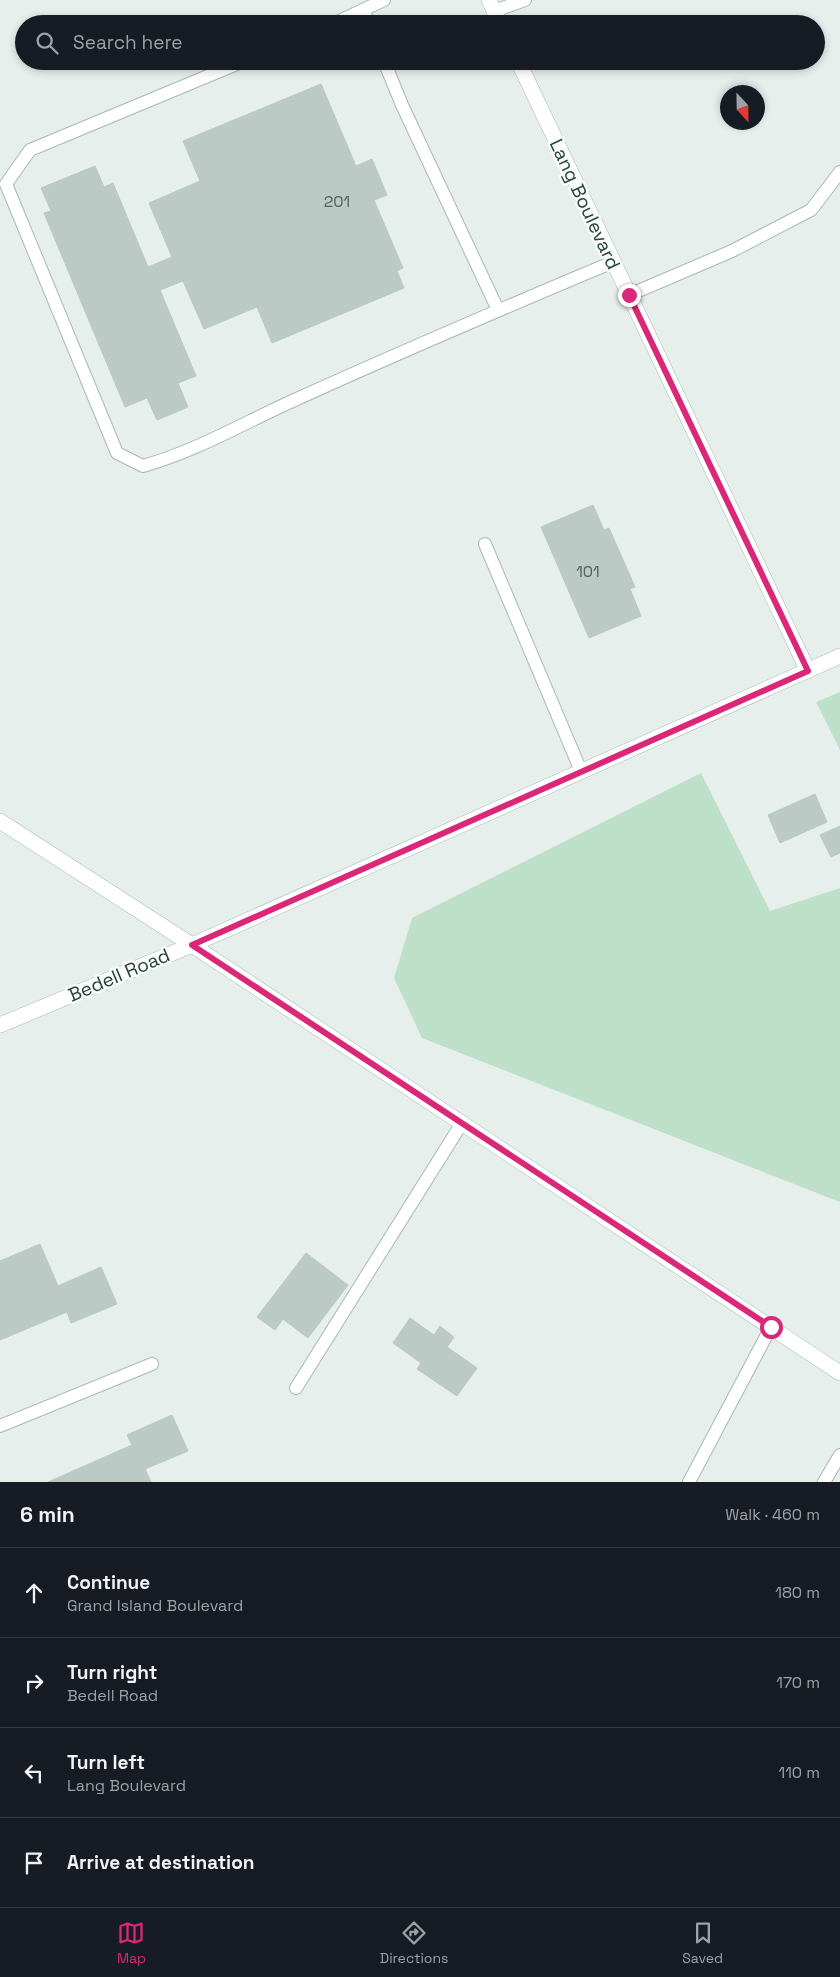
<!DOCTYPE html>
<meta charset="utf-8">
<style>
body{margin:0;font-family:"Space Grotesk",sans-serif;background:#20242c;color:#f1f3f6}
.compass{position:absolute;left:720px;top:85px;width:45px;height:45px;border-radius:50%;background:#171b24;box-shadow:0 2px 8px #0003;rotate:158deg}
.stop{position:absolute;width:15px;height:15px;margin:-11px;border:4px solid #db2777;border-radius:50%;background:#fff}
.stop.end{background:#db2777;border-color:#fff;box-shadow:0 1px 5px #0008}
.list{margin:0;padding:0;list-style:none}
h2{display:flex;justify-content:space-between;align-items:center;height:65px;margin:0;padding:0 20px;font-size:21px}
h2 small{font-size:16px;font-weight:400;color:#9ea1a6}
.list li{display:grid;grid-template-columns:32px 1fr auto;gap:15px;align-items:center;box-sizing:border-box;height:90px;padding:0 20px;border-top:1px solid #363941}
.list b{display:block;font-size:19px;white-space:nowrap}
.list p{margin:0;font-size:16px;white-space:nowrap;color:#9ea1a6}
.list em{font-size:16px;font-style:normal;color:#9ea1a6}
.icon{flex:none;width:28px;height:28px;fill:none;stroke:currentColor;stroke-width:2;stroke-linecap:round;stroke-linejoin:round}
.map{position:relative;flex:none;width:840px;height:1482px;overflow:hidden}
.search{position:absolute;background:#171b24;box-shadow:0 2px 8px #0003;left:15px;right:15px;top:15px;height:55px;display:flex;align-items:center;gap:12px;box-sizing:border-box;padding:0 18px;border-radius:28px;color:#9ea1a6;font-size:19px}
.sheet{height:425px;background:#171b24}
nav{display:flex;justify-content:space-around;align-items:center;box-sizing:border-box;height:70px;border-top:1px solid #363941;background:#171b24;font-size:14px;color:#9ea1a6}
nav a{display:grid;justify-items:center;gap:2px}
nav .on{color:#db2777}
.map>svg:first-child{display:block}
.green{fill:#bfe0c8}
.building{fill:#bbcac4;stroke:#b8c9c2}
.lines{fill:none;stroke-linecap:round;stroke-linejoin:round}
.service-casing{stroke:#a8b8b2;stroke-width:14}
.minor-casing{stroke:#a8b8b2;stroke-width:16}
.tertiary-casing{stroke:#a8b8b2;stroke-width:16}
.secondary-casing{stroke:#a4bbb3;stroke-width:16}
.service{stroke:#fff;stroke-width:12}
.minor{stroke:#fff;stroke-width:15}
.tertiary{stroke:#fff;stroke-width:15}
.secondary{stroke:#fff;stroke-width:15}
.route{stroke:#db2777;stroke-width:6}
.labels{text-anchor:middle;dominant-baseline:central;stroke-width:5;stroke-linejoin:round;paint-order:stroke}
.number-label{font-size:16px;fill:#4a645c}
.street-label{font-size:19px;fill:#24423a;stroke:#f7fbf9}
</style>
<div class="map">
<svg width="840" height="1482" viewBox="0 0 840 1482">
<rect width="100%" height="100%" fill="#e6efeb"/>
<!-- green -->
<path class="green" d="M840,692V750L816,702Z
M701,773L770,911L840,888V1202L422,1038L394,978L412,918Z"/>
<!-- building -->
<path class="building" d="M321,84L356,166L372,159L387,195L374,200L403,268L397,271L404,288L272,343L257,307L204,329L183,281L160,290L196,376L178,383L188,407L157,420L147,398L125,407L44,213L51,211L41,188L95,166L104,187L113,183L148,267L172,257L149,203L200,181L183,141Z
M593,505L604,530L609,528L635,587L630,589L641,616L589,638L541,527Z
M815,794L827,822L780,843L768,815Z
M840,826V853L831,857L820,835Z
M40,1244L58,1286L101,1267L117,1304L71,1323L67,1312L0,1340V1261Z
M306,1253L348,1285L308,1338L283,1319L275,1330L257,1317Z
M410,1318L434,1335L440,1326L454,1337L447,1347L477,1368L457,1396L417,1369L421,1363L393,1343Z
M172,1415L188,1451L145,1469L151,1482H48L132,1445L127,1435Z"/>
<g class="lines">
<!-- service casing -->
<g class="service-casing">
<path id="service" d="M363,10L369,24
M494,11L525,0
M333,24L384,0
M244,61L30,150L6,184L117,453L143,466C197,451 247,421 299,398C403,351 508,306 613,262
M384,61L402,105L498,310
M629,295L732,251L811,210L840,172
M485,544L581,771
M296,1388L462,1123
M0,1426L152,1364
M689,1482L771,1327
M824,1482L840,1455"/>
</g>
<!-- minor casing -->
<g class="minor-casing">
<path id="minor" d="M489,0L500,24
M518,61L808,671"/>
</g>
<!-- tertiary casing -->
<g class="tertiary-casing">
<path id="tertiary" d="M0,1025L192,945L840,656"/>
</g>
<!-- secondary casing -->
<g class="secondary-casing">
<path id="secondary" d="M0,821L192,945L840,1373"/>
</g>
<!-- service -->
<use href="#service" class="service"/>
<!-- minor -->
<use href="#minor" class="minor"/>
<!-- tertiary -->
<use href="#tertiary" class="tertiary"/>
<!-- secondary -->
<use href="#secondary" class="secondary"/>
</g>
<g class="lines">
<!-- route -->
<path class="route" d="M629,295L808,671L192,945L771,1327"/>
</g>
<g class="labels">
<!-- number labels -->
<g class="number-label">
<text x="337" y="201">201</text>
<text x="588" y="571">101</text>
</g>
<!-- street labels -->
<g class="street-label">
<text transform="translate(585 204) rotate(65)">Lang Boulevard</text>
<text transform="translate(119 975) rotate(-23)">Bedell Road</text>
</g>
</g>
</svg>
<svg class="compass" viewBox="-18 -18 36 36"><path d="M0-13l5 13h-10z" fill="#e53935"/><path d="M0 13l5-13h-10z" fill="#9ea1a6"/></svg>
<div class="stop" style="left:771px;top:1327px"></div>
<div class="stop end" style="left:629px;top:295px"></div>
<div class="search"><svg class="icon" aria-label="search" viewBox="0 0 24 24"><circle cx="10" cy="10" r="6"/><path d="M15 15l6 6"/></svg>Search here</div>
</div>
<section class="sheet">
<h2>6 min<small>Walk · 460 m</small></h2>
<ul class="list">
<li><svg class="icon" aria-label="ahead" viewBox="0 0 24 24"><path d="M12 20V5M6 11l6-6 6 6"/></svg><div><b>Continue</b><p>Grand Island Boulevard</p></div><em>180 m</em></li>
<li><svg class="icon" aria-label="right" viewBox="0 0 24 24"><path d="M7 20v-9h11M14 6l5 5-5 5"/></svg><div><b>Turn right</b><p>Bedell Road</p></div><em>170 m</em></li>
<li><svg class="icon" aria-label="left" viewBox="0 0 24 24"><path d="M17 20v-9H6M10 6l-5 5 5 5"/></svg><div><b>Turn left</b><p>Lang Boulevard</p></div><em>110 m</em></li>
<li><svg class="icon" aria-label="arrive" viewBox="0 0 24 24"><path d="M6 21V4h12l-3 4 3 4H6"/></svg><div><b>Arrive at destination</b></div></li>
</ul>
</section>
<nav>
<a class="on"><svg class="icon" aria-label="map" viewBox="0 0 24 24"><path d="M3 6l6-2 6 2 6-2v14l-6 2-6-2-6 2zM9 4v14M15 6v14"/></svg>Map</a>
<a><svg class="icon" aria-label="directions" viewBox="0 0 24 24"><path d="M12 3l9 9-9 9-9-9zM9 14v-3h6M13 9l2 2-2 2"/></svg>Directions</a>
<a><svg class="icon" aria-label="saved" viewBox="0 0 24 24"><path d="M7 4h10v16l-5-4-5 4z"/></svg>Saved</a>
</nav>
